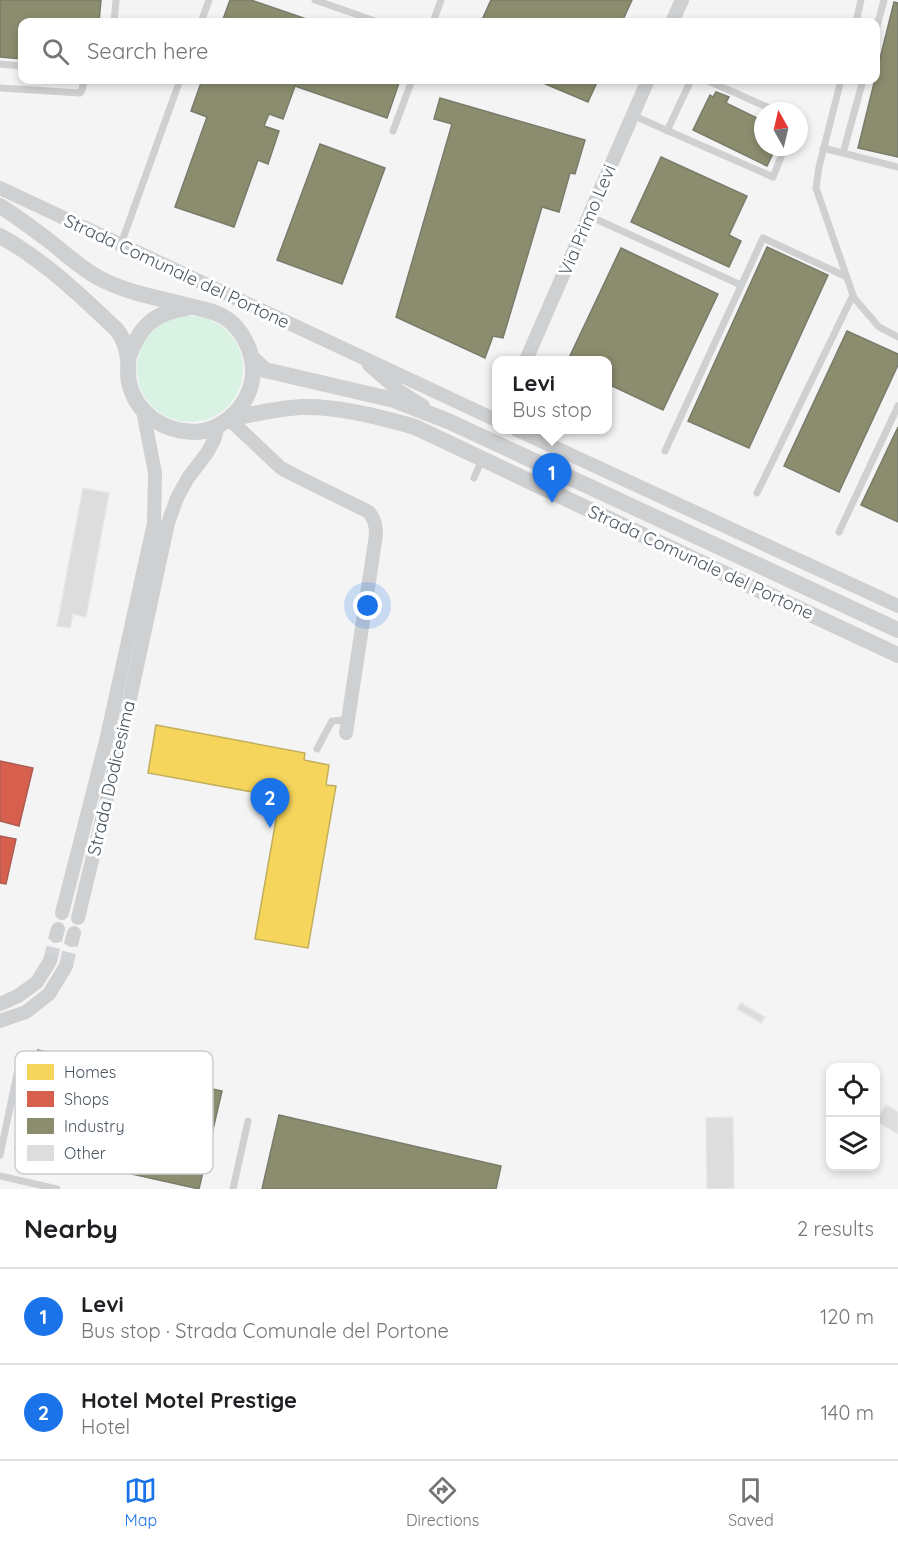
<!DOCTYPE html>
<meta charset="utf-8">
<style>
body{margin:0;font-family:Quicksand,sans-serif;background:#f6f6f6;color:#202124}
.controls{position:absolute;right:18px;bottom:18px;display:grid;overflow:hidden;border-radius:12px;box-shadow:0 3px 9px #0003}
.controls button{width:54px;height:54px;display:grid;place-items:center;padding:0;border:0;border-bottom:2px solid #e0e0e0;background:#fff;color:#202124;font:30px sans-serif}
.compass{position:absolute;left:754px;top:102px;width:54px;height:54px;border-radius:50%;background:#fff;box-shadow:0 3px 9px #0003;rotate:352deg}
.you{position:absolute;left:368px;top:606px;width:21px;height:21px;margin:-15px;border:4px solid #fff;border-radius:50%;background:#1a73e8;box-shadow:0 0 0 9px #1a73e833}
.badge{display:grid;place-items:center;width:39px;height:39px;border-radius:50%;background:#1a73e8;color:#fff;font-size:20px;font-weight:700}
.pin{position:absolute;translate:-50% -50px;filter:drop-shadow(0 2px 3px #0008)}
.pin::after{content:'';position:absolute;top:32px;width:21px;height:18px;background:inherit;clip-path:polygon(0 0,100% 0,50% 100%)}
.popup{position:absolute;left:492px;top:356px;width:120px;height:78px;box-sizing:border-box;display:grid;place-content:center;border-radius:12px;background:#fff;filter:drop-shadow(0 2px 4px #0005);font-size:20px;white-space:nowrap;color:#757577}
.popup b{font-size:22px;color:#202124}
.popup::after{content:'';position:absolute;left:50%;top:100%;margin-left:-12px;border:12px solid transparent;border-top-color:#fff}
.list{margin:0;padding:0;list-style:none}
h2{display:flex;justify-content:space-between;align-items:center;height:78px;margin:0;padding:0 24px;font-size:26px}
h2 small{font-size:20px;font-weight:400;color:#757577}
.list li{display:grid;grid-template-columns:39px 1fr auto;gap:18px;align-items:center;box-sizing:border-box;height:96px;padding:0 24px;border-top:2px solid #e0e0e0}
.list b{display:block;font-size:22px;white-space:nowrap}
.list p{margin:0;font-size:20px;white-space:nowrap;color:#757577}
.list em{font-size:20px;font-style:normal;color:#757577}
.icon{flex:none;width:33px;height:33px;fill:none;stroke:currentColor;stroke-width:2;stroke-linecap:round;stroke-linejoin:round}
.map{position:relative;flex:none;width:898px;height:1189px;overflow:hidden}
.search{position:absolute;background:#fff;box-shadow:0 3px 9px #0003;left:18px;right:18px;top:18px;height:66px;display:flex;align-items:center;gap:15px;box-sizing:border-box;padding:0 21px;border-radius:12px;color:#757577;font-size:22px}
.sheet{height:270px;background:#fff}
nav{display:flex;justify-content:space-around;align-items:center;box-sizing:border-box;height:84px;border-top:2px solid #e0e0e0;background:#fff;font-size:16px;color:#757577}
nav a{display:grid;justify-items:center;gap:3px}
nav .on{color:#1a73e8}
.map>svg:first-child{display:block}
.green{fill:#d9f2e3}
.homes{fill:#f6d55c;stroke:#c2af5e;stroke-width:1.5}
.shops{fill:#d6604d;stroke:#ac5d53;stroke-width:1.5}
.industry{fill:#8c8c6e;stroke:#787c6a;stroke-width:1.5}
.building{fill:#ddddde;stroke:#e5e6e7;stroke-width:1.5}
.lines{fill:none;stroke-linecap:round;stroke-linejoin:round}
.minor-tunnel{stroke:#d2d4d7;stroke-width:14;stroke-dasharray:14 7;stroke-linecap:butt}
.service{stroke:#ced0d2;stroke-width:7}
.minor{stroke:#ced0d2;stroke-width:14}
.tertiary{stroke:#ced0d2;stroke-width:16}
.labels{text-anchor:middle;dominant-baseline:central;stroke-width:6;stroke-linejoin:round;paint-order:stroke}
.street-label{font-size:18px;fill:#4a5661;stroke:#fff}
.key{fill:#fff;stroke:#c9ccd0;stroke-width:1.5}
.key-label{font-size:16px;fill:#4a5661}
</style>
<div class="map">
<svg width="898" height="1189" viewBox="0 0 898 1189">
<rect width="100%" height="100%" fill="#f4f4f4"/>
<!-- green -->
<path class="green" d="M137 369a53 53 0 1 1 106 0a53 53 0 1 1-106 0Z"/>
<!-- homes -->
<path class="homes" d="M156,725L305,753L304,760L329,765L326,785L336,786L308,948L255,939L280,797L148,773Z"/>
<!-- shops -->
<path class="shops" d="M0,761L33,768L19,826L0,821Z
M0,836L16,839L6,884L0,883Z"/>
<!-- industry -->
<path class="industry" d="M0,0H101L99,22H22V59L0,57Z
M230,0H251L315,22H222Z
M491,0H632L622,22H481Z
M894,2L898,3V157L858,148Z
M202,80H400L387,118L295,86L283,119L269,114L264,126L279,131L268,164L258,160L234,227L175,207L207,117L191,111Z
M536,80H598L588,102Z
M716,92L729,97L726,103L763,121V147H776L767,166L693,130L710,95L713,97Z
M440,98L585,140L575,174L570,173L559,212L542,207L503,338L493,336L485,358L396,317L452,124L434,119Z
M320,144L385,168L342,284L277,260Z
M661,157L747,196L729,235L741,241L729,267L631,222Z
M767,247L828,275L749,448L688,421Z
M621,248L718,294L663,410L608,384V360H568Z
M847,331L898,354V365L839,492L784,466Z
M898,427V522L861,505Z
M38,1050L222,1091L199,1189L15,1148Z
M279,1115L501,1166L496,1189H262Z"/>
<!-- building -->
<path class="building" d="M83,488L109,493L86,617L73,614L70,628L57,626Z
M741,1003L765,1017L761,1023L737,1009Z
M886,1105L898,1112V1134L876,1121Z
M733,1117L734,1189H707L706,1118Z"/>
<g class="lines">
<!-- minor-tunnel -->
<path class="minor-tunnel" d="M50,961L56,936
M66,966L72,940"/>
<!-- service -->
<path class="service" d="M315,0L378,22
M114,22L116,0
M201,22L209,0
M433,22L441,0
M856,22L861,0
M876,30L884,0
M0,64L22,66
M706,80L776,111
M841,80L819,167L816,188L854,298L879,327L898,337
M0,88L80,93L82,90L84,80
M632,115L773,177L785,147
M393,131L412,80
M667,131L691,80
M823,148L898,167
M843,153L863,80
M589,216L741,285
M121,244L180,80
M665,451L763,238L847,277
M474,478L482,459
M757,493L853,295
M839,532L898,406
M317,749L332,721L348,720
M0,1155L17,1074
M0,1176L57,1189
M233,1189L248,1121"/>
<!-- minor -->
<path class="minor" d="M672,22L682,0
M0,188L496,420
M526,360L648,80
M369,365L399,391L423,406
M229,419L281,468L294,475L369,512C375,520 376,526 376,535L346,733
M517,430L898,606
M62,913L106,741L154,523L155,473L143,411
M78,918L120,745L168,523L177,498L188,478L207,453L214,440L218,426
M56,936L58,929
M72,940L74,933
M0,1004L18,996L37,982L50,961
M0,1021L26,1012L49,994L66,966"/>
<!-- tertiary -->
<path class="tertiary" d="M0,206C18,217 35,230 52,243C67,255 82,269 99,278C125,292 154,297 182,304C199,309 218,310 232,323C240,330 245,339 249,349C255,365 254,383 246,398C236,416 217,431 196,432C164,432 136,414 129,382C127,375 129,367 128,359C127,349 123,338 117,330C81,296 44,260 0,236
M252,358L265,370L394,400L448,421L898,630
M128,359C139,327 153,313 186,308
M229,419C253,414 278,408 303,407C338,406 381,417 415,427L759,590L898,655"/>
</g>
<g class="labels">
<!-- street labels -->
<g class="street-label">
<text transform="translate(587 220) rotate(-67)">Via Primo Levi</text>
<text transform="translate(177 271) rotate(25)">Strada Comunale del Portone</text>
<text transform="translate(701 562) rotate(25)">Strada Comunale del Portone</text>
<text transform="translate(111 778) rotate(-77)">Strada Dodicesima</text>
</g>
</g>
<!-- legend -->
<rect x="15" y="1051" width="198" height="123" rx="9" class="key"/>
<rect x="27" y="1064" width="27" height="16" fill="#f6d55c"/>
<rect x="27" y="1091" width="27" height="16" fill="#d6604d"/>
<rect x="27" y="1118" width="27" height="16" fill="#8c8c6e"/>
<rect x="27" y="1145" width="27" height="16" fill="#ddddde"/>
<g class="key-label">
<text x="64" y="1078">Homes</text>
<text x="64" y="1105">Shops</text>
<text x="64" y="1132">Industry</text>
<text x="64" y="1159">Other</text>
</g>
</svg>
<div class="controls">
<button><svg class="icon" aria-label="locate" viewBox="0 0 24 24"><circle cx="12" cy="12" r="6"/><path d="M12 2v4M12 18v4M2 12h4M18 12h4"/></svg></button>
<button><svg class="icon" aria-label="layers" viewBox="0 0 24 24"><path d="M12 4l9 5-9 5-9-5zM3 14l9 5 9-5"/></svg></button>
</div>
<svg class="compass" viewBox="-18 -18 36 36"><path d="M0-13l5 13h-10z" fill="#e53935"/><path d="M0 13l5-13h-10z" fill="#757577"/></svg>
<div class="you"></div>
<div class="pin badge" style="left:552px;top:503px">1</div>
<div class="popup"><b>Levi</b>Bus stop</div>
<div class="pin badge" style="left:270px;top:828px">2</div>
<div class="search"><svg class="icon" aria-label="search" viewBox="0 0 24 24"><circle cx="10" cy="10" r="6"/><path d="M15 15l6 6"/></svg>Search here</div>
</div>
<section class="sheet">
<h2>Nearby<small>2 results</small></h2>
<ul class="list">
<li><span class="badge">1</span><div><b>Levi</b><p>Bus stop · Strada Comunale del Portone</p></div><em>120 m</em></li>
<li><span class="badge">2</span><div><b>Hotel Motel Prestige</b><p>Hotel</p></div><em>140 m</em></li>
</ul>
</section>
<nav>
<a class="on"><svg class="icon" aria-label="map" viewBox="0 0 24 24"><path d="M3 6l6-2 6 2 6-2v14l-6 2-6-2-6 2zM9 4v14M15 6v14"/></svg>Map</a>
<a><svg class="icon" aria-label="directions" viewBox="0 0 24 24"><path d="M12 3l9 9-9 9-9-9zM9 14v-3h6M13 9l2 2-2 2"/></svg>Directions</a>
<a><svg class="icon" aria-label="saved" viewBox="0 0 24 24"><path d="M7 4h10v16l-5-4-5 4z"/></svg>Saved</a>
</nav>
